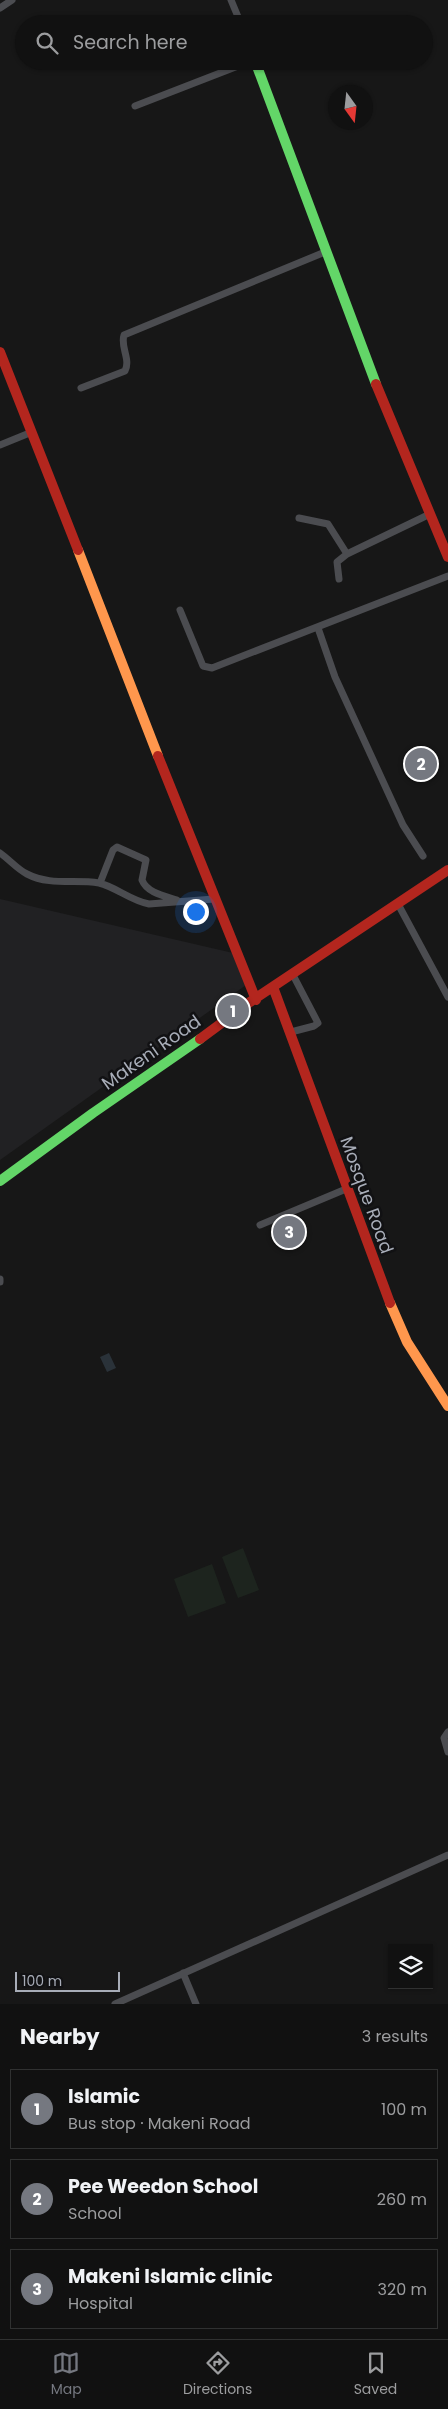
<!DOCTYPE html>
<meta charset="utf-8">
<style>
body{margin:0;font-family:Poppins,sans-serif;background:#1a1a1a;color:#f1f3f6}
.controls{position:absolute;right:15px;bottom:15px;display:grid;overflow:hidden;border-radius:0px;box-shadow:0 1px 4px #0004}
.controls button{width:45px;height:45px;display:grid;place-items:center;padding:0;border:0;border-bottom:1px solid #303131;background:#111;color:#f1f3f6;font:25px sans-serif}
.compass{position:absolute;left:328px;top:85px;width:45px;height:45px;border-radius:50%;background:#111;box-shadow:0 1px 4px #0004;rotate:165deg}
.scale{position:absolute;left:15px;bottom:12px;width:105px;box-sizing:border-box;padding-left:5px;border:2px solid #a8adb8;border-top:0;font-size:14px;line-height:18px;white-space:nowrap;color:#a8adb8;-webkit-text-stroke:4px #111113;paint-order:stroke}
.you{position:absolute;left:195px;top:911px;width:18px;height:18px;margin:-12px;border:4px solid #fff;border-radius:50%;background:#1a73e8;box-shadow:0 0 0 8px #1a73e833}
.badge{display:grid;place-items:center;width:32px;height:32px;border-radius:50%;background:#757880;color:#fff;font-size:16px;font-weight:700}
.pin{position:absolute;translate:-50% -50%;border:2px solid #fff;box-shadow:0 1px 5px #0006}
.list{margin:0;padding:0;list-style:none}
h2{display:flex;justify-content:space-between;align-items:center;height:65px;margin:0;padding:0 20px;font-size:21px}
h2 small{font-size:16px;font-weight:400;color:#9c9d9f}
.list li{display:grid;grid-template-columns:32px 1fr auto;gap:15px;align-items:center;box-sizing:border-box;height:80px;margin:0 10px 10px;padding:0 10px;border:1px solid #303131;border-radius:0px}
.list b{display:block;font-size:19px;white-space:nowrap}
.list p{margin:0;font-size:16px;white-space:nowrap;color:#9c9d9f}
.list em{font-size:16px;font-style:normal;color:#9c9d9f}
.icon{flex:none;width:28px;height:28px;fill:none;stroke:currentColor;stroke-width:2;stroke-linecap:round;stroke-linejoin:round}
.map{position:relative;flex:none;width:448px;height:2004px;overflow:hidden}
.search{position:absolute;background:#111;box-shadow:0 1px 4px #0004;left:15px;right:15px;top:15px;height:55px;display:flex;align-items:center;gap:12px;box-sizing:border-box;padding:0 18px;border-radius:28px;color:#9c9d9f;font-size:19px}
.sheet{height:335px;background:#111}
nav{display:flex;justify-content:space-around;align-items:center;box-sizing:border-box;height:70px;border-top:1px solid #303131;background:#111;font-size:14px;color:#9c9d9f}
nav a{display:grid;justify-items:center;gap:2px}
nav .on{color:#757880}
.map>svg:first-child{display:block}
.built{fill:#212123}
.green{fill:#1d241e}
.water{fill:#2a3239}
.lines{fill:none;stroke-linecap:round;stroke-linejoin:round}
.street{stroke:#4b4c50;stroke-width:7}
.fast{stroke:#63d668;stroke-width:10}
.slow{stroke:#ff974d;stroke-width:10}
.jam{stroke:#b3261e;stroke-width:10}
.labels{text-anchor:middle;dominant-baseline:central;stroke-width:5;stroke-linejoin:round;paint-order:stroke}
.street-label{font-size:18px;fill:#a8adb8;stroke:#111113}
</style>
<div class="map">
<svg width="448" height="2004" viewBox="0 0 448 2004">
<rect width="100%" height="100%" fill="#171717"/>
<!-- built -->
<path class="built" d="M0,899L233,953L246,985L0,1160Z"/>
<!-- green -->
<path class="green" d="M243,1548L259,1590L238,1598L222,1557Z
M212,1564L226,1603L188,1617L174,1579Z"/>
<!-- water -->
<path class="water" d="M109,1353L116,1368L107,1372L100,1357Z"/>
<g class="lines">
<!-- street -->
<path class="street" d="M231,0L241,24
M0,8L12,0
M135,106L251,61
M81,388L125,371C131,359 120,347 124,335L325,252
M0,445L32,432
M299,518L328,524L347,554
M339,579L337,562L347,554L430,514
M180,610L203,666L212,668L448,576
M318,628L335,677L403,825L423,856
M0,853C10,860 17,869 27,874C50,886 75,879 99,883C116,887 131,901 149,904L214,899
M100,883L113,850L117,847L146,860L142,880C147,893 165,896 177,900
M398,904L448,997
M291,1032L314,1026L318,1023L293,975
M260,1225L346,1189
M0,1279V1282
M448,1732L444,1738L448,1752
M183,1973L196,2004
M115,2004L448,1855"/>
<!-- fast -->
<path class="fast" d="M255,61L376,384
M0,1181L93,1113L200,1039"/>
<!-- slow -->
<path class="slow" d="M78,550L158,756
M390,1303L407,1342L448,1406"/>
<!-- jam -->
<path class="jam" d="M0,352L78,550
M376,384L448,557
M158,756L256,1000
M273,987L390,1303
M200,1039L250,1002L448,870"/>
</g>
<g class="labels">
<!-- street labels -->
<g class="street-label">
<text transform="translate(151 1052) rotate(-35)">Makeni Road</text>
<text transform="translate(367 1195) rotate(70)">Mosque Road</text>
</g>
</g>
</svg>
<div class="controls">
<button><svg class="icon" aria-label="layers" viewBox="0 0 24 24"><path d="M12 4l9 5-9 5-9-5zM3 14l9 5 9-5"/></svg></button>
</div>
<svg class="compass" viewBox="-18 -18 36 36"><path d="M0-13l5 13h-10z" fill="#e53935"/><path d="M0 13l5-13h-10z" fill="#9c9d9f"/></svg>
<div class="scale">100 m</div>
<div class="you"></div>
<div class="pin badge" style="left:233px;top:1011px">1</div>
<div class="pin badge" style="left:421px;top:764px">2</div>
<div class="pin badge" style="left:289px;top:1232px">3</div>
<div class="search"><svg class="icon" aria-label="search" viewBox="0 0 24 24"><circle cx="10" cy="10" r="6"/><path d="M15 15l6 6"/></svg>Search here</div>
</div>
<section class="sheet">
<h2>Nearby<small>3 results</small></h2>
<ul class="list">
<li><span class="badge">1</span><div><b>Islamic</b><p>Bus stop · Makeni Road</p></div><em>100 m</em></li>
<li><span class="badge">2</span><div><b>Pee Weedon School</b><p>School</p></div><em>260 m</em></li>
<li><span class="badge">3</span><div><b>Makeni Islamic clinic</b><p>Hospital</p></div><em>320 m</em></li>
</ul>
</section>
<nav>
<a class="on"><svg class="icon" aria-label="map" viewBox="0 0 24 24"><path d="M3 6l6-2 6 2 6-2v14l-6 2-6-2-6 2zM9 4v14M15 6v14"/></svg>Map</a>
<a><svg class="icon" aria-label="directions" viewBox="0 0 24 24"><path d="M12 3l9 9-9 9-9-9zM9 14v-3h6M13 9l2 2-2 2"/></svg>Directions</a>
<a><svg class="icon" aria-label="saved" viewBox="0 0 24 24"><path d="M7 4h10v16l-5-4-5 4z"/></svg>Saved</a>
</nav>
